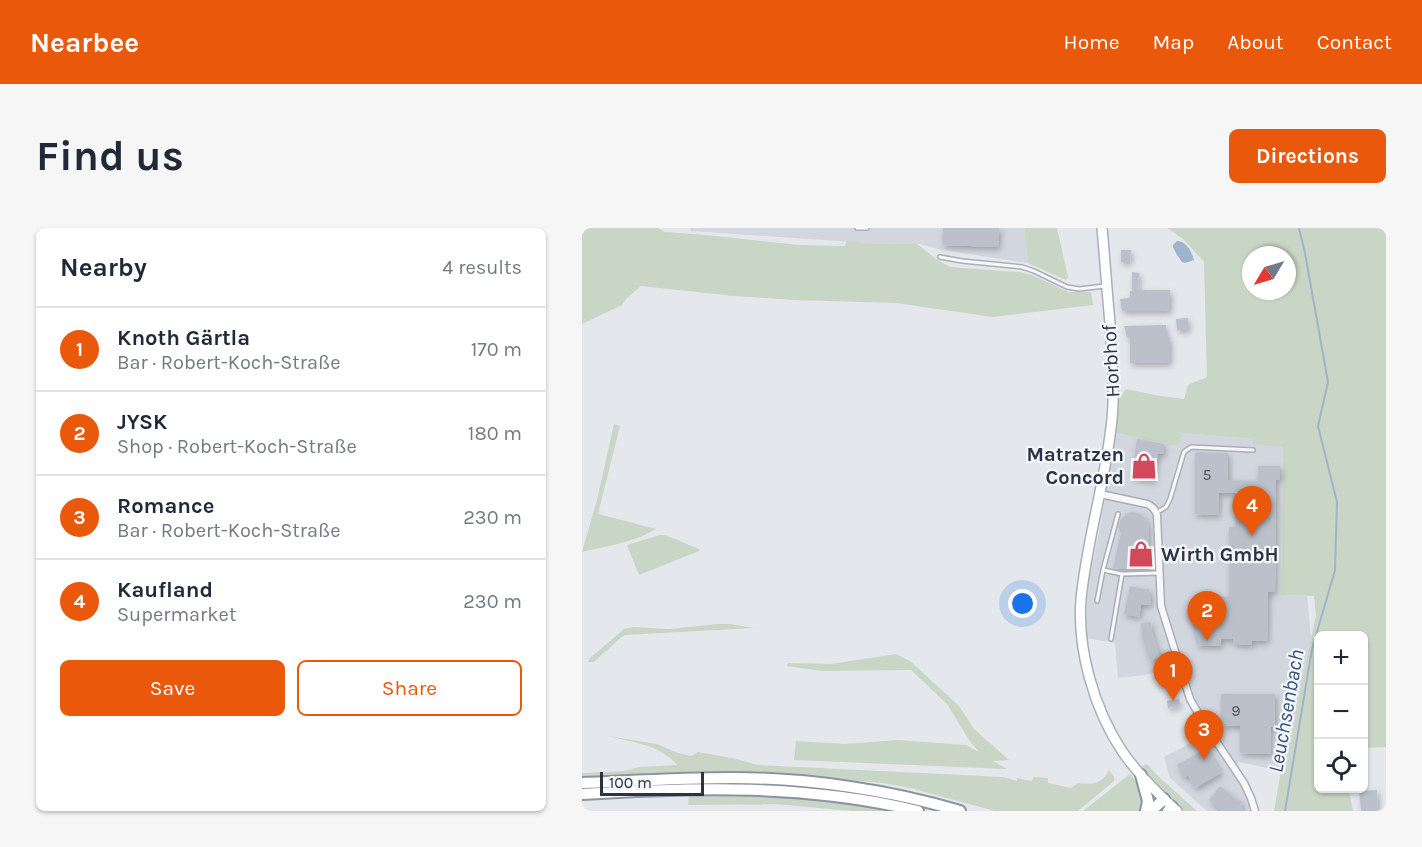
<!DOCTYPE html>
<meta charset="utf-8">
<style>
body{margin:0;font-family:Karla,sans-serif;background:#f6f6f7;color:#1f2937}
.controls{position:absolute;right:18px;bottom:18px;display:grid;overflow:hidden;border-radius:9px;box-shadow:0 2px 4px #0004}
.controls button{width:54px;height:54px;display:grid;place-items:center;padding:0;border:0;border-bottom:2px solid #e0e1e3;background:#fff;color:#1f2937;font:30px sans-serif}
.compass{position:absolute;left:660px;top:18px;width:54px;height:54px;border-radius:50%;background:#fff;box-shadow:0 2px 4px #0004;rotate:232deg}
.scale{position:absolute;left:18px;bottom:15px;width:104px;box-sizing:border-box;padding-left:6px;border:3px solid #2b3445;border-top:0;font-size:16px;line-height:21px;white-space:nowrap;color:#2b3445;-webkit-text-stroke:4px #f4f6f9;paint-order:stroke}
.you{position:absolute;left:441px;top:376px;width:21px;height:21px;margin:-15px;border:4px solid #fff;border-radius:50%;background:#1a73e8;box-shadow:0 0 0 9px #1a73e833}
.badge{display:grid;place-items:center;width:39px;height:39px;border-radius:50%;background:#ea580c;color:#fff;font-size:20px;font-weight:700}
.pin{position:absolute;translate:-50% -50px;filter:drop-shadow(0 2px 3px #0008)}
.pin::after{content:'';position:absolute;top:32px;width:21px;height:18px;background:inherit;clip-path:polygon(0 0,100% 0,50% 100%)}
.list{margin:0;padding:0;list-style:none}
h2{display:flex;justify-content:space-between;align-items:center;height:78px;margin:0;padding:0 24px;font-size:26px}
h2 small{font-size:20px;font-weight:400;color:#747a83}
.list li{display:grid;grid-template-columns:39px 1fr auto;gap:18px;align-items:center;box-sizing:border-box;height:84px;padding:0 24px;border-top:2px solid #e0e1e3}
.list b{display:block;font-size:22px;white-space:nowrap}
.list p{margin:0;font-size:20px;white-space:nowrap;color:#747a83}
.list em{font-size:20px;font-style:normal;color:#747a83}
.actions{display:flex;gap:12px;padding:18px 24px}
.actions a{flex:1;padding:14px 0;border:2px solid #ea580c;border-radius:9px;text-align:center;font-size:21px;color:#ea580c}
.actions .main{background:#ea580c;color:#fff}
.icon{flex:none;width:33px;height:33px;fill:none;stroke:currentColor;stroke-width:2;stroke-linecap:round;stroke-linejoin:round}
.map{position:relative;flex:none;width:804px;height:583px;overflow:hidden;border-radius:9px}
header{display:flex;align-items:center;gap:36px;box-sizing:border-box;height:84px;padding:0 30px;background:#ea580c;color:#fff}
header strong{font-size:28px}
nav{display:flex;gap:33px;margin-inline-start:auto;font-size:21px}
.intro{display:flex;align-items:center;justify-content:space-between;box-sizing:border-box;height:144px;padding:0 36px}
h1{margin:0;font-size:42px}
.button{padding:15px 27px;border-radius:9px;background:#ea580c;color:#fff;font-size:21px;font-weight:700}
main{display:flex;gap:36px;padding:0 36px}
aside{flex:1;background:#fff;border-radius:9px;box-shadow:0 2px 4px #0004}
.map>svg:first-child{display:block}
.built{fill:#d2d6de}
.green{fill:#c9d6c5;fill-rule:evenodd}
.water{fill:#9fb4cc}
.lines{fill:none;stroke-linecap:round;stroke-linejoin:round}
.stream{stroke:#9fb4cc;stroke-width:2}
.building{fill:#bbc0ca;filter:url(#shadow)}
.service-casing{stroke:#a9aeb7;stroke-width:6}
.minor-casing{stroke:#a9aeb7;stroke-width:9}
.secondary-casing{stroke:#a9aeb7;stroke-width:12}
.trunk-casing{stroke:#8b94a3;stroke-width:14}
.service{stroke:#f7f8fa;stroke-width:3}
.minor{stroke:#f7f8fa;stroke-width:6}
.secondary{stroke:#fff;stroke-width:9}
.trunk{stroke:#fff;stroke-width:10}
.labels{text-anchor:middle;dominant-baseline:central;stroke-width:4.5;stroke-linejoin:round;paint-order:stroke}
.number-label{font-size:16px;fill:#4f5766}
.street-label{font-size:20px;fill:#2b3445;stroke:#f4f6f9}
.poi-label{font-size:20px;font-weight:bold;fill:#2b3445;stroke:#f4f6f9;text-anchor:end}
.water-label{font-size:21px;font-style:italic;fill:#34527a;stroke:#f4f6f9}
</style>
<header>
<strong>Nearbee</strong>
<nav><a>Home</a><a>Map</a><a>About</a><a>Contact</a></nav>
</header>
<div class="intro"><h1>Find us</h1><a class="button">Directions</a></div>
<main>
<aside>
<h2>Nearby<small>4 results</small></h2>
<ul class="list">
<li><span class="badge">1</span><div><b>Knoth Gärtla</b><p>Bar · Robert-Koch-Straße</p></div><em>170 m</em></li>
<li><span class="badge">2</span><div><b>JYSK</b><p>Shop · Robert-Koch-Straße</p></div><em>180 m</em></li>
<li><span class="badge">3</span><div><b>Romance</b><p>Bar · Robert-Koch-Straße</p></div><em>230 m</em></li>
<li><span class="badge">4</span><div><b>Kaufland</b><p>Supermarket</p></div><em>230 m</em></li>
</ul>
<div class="actions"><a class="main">Save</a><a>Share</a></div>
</aside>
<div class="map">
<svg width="804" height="583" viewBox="0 0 804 583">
<defs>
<filter id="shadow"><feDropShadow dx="2" dy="3" stdDeviation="3" flood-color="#0004"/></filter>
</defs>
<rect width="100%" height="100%" fill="#e4e7ec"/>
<!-- built -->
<path class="built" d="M108,0H442L446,35L360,22L334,15L300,16L109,3Z
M533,205L596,218L599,205L672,211V217L701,219L699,367L725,368L729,409L718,461L704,544L657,534L650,544L661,561L669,583H625L588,550L582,529L632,503L614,475L602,436L563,447L536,450L533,415L505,410L504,405L506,356L518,300Z"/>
<!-- green -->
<path class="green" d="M0,0H76L83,4L124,7L216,17L263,18L264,13L300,16L334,15L354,31L368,39L437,44L450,47L487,64H509L511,77L411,89L314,75L212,72L152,68L59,58L45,70L40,77L0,96Z
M442,0H475L486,49L484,52L446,35Z
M585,0H804V519L782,520V407H736V560L767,561L771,583H692L699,543H704L718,461L734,387L732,368L699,367L701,219L671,217V211L600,205L596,218L533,205L537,171L544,161L573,167L602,171L606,157L625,149L622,34L601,11ZM669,27H705V63H669Z
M32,196L38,198L16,286L74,301C56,313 22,319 0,324L15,272Z
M78,307H83L117,321V323L57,347L45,317Z
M136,396H148L172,400L43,407L37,411L12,434H6L8,430L42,401L51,399L87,401Z
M314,426L328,433L377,478L392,501L427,532L411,533L425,541L212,532L214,513L263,516L316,512L384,517L397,524L387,512L365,476L329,442L240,443L205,438L206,435L249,436Z
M26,508L75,516L96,525L109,528L116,524L150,530L176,537L421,549L435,553V550L450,553L452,549L466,550V555L489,560L496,555C510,557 520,556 527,542L532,549V553L496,583H413L328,560L300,555L254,551L203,547L123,545L0,549V545L43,543L57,539L95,537C79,517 49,514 26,508Z
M565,536L576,548L615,583H602L583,565L558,539Z
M548,546L551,550H552C560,563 562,568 560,583H501Z
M107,567C175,566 241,571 308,583H270L193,576L106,577Z"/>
<!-- water -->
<path class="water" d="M595,13C604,13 610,24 612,32L603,35L600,34L595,27L591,19V17Z"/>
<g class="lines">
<!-- stream -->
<path class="stream" d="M703,583L730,421L753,342L755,274L736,198L746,154L723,25L717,0"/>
</g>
<!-- building -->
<path class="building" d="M361,0H417L416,19L361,17Z
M539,22H549L548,34H539Z
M550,44L557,45L556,62H588V83H540L538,71L548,70V63H550Z
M606,90V102H595L594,91Z
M584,97V109H588V135H548V109H545L542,98Z
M555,211L582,216L581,226H576L571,253L549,249Z
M613,224L646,225V252L676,253V238H698V252H694L693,364H686L685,413H670V417L651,416V411H639V418L615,417V408H612V390H616V369H647V333H652V317H647V299H654V265H637L636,287L613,286Z
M550,284L556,285L561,288L566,295L567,341L531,340L539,305L537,300L538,292L545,285Z
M548,358L562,361H567L569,376L559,377L557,389L542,386Z
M569,394L570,404L578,429L568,433L560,408L559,395Z
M639,466H693V499H689L688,526L658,525V498H639Z
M597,471L599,477L586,480L585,473Z
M625,520L639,545L613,560L606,547L602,550L595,537Z
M638,558L656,573L658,571L661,583H640L627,572Z
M795,562L796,583H779L777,563Z"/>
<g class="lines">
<!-- service casing -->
<g class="service-casing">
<path id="service" d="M275,0H285
M358,29L380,33L440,39L452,43L485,59L497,61L523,58
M574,285L584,279L588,271L602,224L609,219L671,222
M521,342L540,346
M515,373L521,342L536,286
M529,411L540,346L577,345"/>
</g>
<!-- minor casing -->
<g class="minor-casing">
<path id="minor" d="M518,266L565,276C571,278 573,282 575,287L579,378L608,471L620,492L662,555L669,570L673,583"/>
</g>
<!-- secondary casing -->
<g class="secondary-casing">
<path id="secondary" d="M520,0C523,32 525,64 528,95C530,127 533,160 530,191C524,252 505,310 499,371C495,421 512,481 540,523C555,545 575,565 595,583"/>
</g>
<!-- trunk casing -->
<g class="trunk-casing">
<path id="trunk" d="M559,547L566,573L564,583
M0,555C50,553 101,550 151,550C225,550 308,562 378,583
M0,566C112,559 227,556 336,583
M569,583L582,571
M586,583L590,579"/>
</g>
<!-- service -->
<use href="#service" class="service"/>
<!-- minor -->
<use href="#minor" class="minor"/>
<!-- secondary -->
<use href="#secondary" class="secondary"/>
<!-- trunk -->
<use href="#trunk" class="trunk"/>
</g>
<!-- icons -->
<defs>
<g id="shop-bare" transform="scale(2.07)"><path d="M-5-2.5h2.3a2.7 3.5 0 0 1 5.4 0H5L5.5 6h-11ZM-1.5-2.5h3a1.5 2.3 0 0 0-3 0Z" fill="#d1495b" stroke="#f4f6f9" stroke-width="2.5" paint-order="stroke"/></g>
</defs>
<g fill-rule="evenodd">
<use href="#shop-bare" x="562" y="238"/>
<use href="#shop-bare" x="559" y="326"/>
</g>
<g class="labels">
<!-- number labels -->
<g class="number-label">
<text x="625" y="246">5</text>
<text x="654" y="482">9</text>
</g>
<!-- street labels -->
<g class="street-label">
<text transform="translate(529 133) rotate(-93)">Horbhof</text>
</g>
<!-- poi labels -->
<g class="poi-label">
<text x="542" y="226">Matratzen<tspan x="542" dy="23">Concord</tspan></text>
<text x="579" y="326" text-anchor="start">Wirth GmbH</text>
</g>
<!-- water labels -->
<g class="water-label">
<text transform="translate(704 483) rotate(-80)">Leuchsenbach</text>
</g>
</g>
</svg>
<div class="controls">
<button>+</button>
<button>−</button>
<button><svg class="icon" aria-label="locate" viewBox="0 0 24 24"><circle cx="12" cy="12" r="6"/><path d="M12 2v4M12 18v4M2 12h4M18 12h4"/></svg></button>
</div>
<svg class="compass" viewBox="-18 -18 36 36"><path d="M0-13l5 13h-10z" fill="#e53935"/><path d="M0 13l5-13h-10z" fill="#747a83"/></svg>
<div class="scale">100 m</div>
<div class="you"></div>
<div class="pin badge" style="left:591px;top:473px">1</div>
<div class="pin badge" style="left:625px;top:413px">2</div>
<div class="pin badge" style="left:622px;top:532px">3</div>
<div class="pin badge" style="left:670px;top:308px">4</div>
</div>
</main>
